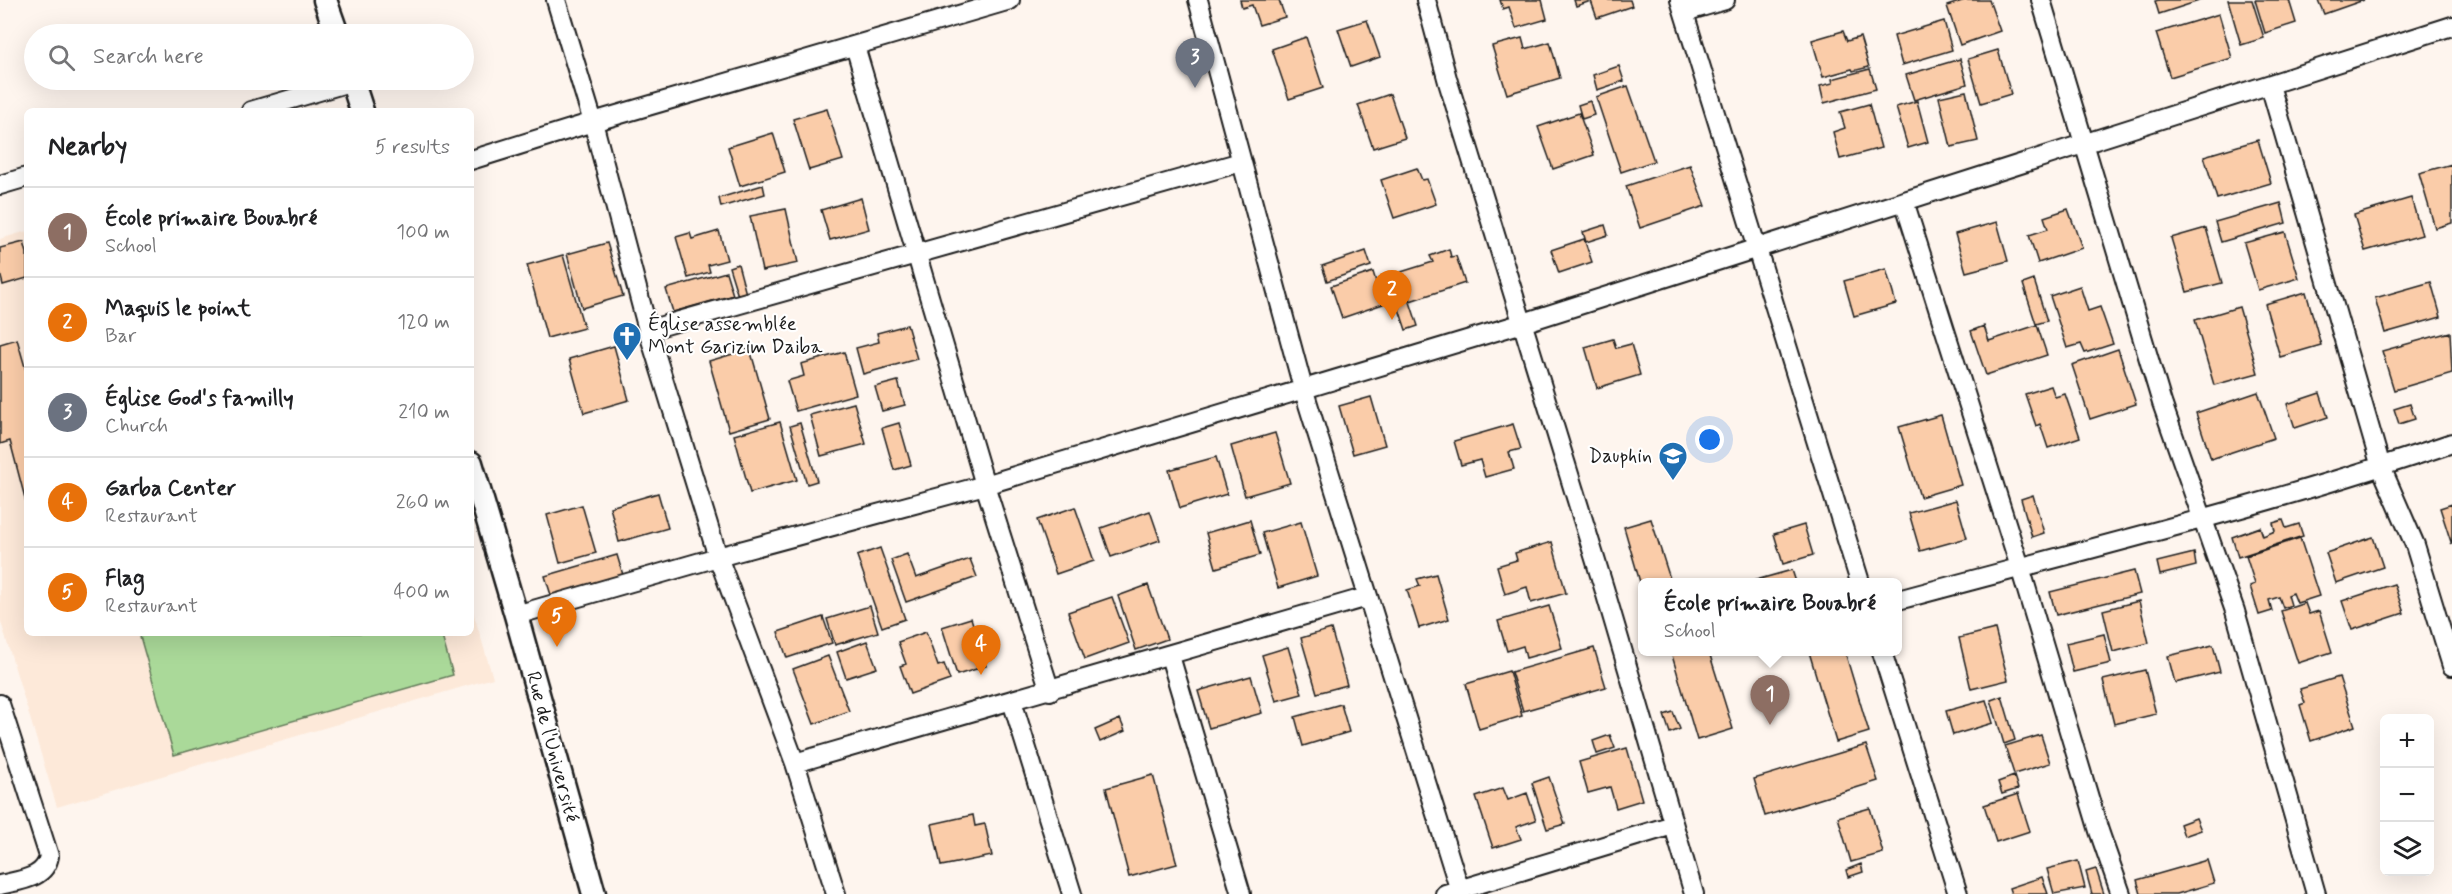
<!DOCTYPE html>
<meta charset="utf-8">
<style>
body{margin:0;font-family:Mynerve,sans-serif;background:#f2f2f2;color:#202124}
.controls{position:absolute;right:18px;bottom:18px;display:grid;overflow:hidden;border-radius:9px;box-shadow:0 6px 24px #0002}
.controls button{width:54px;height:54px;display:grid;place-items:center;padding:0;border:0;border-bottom:2px solid #e0e0e0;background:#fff;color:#202124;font:30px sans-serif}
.you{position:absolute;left:1710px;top:440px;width:21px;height:21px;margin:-15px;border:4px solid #fff;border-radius:50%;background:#1a73e8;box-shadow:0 0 0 9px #1a73e833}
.badge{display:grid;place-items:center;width:39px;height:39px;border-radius:50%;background:#1f6fb2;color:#fff;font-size:20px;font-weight:700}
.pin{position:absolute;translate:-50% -50px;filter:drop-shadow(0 2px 3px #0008)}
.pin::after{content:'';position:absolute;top:32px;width:21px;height:18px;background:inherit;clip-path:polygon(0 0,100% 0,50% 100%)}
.popup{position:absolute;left:1638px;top:578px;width:264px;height:78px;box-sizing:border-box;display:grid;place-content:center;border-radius:9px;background:#fff;filter:drop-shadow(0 2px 4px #0005);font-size:20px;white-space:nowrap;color:#757577}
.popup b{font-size:22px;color:#202124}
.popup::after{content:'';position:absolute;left:50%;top:100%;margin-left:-12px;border:12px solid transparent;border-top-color:#fff}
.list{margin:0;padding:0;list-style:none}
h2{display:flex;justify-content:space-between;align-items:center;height:78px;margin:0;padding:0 24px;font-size:26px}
h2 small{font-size:20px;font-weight:400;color:#757577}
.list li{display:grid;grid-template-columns:39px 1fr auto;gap:18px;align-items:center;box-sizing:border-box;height:90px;padding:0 24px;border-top:2px solid #e0e0e0}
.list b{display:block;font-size:22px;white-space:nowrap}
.list p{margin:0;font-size:20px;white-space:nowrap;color:#757577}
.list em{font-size:20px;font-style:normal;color:#757577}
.icon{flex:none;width:33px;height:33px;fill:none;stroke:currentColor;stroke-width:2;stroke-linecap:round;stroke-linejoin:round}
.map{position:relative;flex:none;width:2452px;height:894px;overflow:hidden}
.search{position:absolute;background:#fff;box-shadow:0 6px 24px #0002;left:24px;top:24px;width:450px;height:66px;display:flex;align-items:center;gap:15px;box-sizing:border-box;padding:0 21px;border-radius:33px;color:#757577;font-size:22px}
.panel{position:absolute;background:#fff;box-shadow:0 6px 24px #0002;left:24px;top:108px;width:450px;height:528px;border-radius:9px}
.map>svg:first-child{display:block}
.built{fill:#fde9d9}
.green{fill:#aad999;stroke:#637a5a;stroke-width:1.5}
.building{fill:#facca9;stroke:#1c1c1c;stroke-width:1.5}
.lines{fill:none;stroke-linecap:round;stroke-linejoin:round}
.minor-casing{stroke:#1c1c1c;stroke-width:22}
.tertiary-casing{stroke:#1c1c1c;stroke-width:27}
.minor{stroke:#fff;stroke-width:18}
.tertiary{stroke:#fff;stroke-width:22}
.labels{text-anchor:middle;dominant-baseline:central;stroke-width:4.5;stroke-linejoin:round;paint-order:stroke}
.poi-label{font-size:20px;fill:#1c1c1c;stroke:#fff;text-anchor:start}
.street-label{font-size:20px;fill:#1c1c1c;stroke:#fff}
</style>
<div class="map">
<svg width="2452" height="894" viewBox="0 0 2452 894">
<rect width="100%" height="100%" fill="#fef5ee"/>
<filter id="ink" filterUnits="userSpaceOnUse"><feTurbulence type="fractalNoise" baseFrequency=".0167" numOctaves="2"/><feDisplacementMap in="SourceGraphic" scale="12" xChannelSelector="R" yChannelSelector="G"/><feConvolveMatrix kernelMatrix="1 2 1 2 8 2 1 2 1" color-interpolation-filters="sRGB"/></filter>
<g filter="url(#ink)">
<!-- built -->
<path class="built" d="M27,231V633H471V605L493,678L57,807L0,619V239Z"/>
<!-- green -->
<path class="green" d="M139,633H441L453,675L174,755Z"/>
<!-- building -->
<path class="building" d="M1240,0H1279L1285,17L1259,25L1252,5L1242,8Z
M1500,0H1542L1547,19L1516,28L1509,7L1503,9Z
M1574,0H1630L1632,6L1597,18L1591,1L1576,6Z
M1965,0H1989L2000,31L1960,45L1947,6Z
M2159,0H2202L2159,14L2155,1Z
M2228,0H2252L2264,38L2241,45Z
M2255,0H2289L2296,23L2265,33Z
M2318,0H2364L2324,14Z
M2219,14L2232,58L2170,77L2156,33Z
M1367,20L1380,57L1351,67L1338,29Z
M1944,21L1952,50L1902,65L1894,36Z
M1843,31L1847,41L1860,37L1869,67L1853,71L1852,69L1823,77L1812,40Z
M1306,37L1323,88L1289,99L1272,49Z
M1522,38L1525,49L1550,42L1560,78L1507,94L1492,46Z
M1998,50L2011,94L1981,103L1968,59Z
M1960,59L1967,84L1914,100L1906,75Z
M1619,66L1624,81L1597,90L1593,75Z
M1870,69L1876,89L1824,103L1820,86L1833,83L1832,79Z
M1628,86L1654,161L1621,172L1596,97Z
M1966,91L1978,141L1951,147L1939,97Z
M1390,94L1405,138L1373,148L1358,105Z
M1590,101L1594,115L1582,119L1578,105Z
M1917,101L1928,142L1908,148L1896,107Z
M1869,104L1881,148L1840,159L1833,132L1845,128L1840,112Z
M827,109L843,160L809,170L793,119Z
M1579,113L1594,155L1553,169L1538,127Z
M773,133L785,172L740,186L728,147Z
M2258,140L2271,183L2217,199L2204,156Z
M2452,164V223L2435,228L2419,173Z
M1690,165L1705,206L1640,228L1626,186Z
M1417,168L1422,180L1427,179L1436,204L1394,218L1381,180Z
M763,185L765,194L721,207L719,198Z
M861,198L869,229L830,240L821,210Z
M2411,198L2422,235L2365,251L2354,215Z
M2281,203L2286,223L2221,242L2215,222Z
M786,209L798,263L762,271L750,216Z
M2068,209L2082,248L2038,263L2029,235L2048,229L2044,217Z
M1997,222L2008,261L1966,272L1955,234Z
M1605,225L1608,235L1586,242L1583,232Z
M2206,228L2222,283L2187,292L2171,238Z
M719,231L727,260L708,265L710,272L688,278L676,237L690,233L692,239Z
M2285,232L2299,278L2258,290L2244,243Z
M1584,239L1592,262L1559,273L1551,250Z
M24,242L27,253V278L3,285L0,273V248Z
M607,243L623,296L582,308L567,254Z
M1449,249L1451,257L1456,256L1465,283L1410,301L1401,272L1433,262L1430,256Z
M1366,251L1371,266L1327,281L1322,266Z
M563,255L584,328L547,338L527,265Z
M738,264L746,294L738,296L729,267Z
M1886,269L1896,304L1854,316L1844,281Z
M726,272L733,295L673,312L666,289Z
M1373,272L1383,304L1342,318L1331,286Z
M2034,280L2047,321L2036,324L2023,284Z
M2431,282L2441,317L2385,333L2375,298Z
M2080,286L2088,311L2100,307L2113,344L2085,353L2081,344L2067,348L2050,296Z
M2306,292L2321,345L2280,357L2265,304Z
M1409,299L1418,326L1406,330L1397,303Z
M2239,307L2258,373L2214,385L2195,320Z
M907,325L917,359L863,374L856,348L879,342L877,333Z
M2037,325L2047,355L1986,375L1971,331L1984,326L1989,341Z
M2450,332L2452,373L2394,390L2382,351Z
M17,339L27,374L26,502L10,441L0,444V344Z
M1613,339L1616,348L1631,344L1640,375L1597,388L1585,347Z
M614,346L629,400L584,413L569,359Z
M750,349L770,419L729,431L709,361Z
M2118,349L2136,404L2090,419L2072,365Z
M844,352L856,394L796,411L787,381L804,376L801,364Z
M898,381L905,405L882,411L875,387Z
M2051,386L2055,397L2065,394L2080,437L2048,448L2040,424L2036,426L2025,394Z
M2258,392L2274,438L2211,459L2196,413Z
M2320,393L2328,417L2295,428L2287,404Z
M1371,397L1385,445L1353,454L1339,406Z
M854,403L866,444L821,456L810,415Z
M2410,404L2415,419L2399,424L2394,409Z
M1941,415L1961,485L1920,497L1899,427Z
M780,422L797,480L750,493L734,435Z
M800,423L817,481L807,484L790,426Z
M899,423L911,465L894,470L882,428Z
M1513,424L1521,449L1509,452L1514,469L1485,477L1480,460L1461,465L1454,441Z
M1275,433L1290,483L1245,496L1231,446Z
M1216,457L1227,494L1180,508L1169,470Z
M658,493L668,528L619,542L610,507Z
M2033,495L2044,533L2032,537L2021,499Z
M1956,500L1967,538L1920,551L1909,513Z
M2452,504V545L2440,508Z
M582,505L596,553L560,563L547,515Z
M1075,507L1094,561L1056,574L1037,520Z
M1150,511L1160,540L1111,557L1101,528Z
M1651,519L1671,582H1642V589L1624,527Z
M1250,520L1260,555L1216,568L1206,533Z
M2283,520L2286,528L2299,524L2303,536L2238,557L2232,537L2260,527L2263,536L2275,531L2273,523Z
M1301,522L1317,576L1278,588L1262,533Z
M1804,525L1813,555L1783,564L1774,534Z
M2373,537L2383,567L2336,583L2326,553Z
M2300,538L2319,596L2297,603L2293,593L2288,595L2291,605L2283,608L2279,597L2269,600L2272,611L2259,615L2250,586L2255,584L2246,556Z
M1552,542L1566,593L1531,603L1527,587L1505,594L1497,566L1517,560L1515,553Z
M880,548L905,619L882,627L857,556Z
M2194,553L2196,566L2160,575L2157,562Z
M907,554L916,578L970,559L977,577L906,602L891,560Z
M617,555L623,575L551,595L545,576Z
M1792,570L1796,582H1749Z
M2134,571L2140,594L2056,615L2050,592Z
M1436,574L1449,619L1419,628L1407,590L1420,586L1417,579Z
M2394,584L2404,613L2352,630L2342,601Z
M1148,585L1167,639L1136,650L1118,596Z
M1112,597L1129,643L1085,659L1068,612Z
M2139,601L2149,643L2113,652L2103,610Z
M2305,603L2309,614L2319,611L2332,652L2298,663L2281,611Z
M870,606L878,632L835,645L827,619Z
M1549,606L1562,648L1526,658L1523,646L1507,651L1498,621Z
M823,617L832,643L787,658L778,632Z
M971,618L986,666L957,675L942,627Z
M1331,629L1347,685L1317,693L1301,638Z
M1995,629L2008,680L1971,689L1959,638Z
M926,632L938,666L944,664L950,680L910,694L900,666L906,664L898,642Z
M2104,634L2111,663L2073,672L2066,643Z
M867,641L877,668L846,678L837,652Z
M2213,645L2220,672L2175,683L2168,656Z
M1288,647L1302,694L1276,701L1262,655Z
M1594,648L1606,687L1523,711L1511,672Z
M1671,652H1709L1733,729L1697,740Z
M1809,652H1845L1869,732L1836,742Z
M828,656L849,711L814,724L793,669Z
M2145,670L2156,714L2114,724L2103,680Z
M1509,671L1522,716L1479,729L1466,684Z
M1251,676L1262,713L1209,728L1198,691Z
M2339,677L2355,726L2311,741L2300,705L2305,703L2300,689Z
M2002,696L2015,740L2004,744L1991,700Z
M1986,700L1993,723L1953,735L1946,711Z
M1341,704L1349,732L1303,746L1295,717Z
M1673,712L1680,729L1670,733L1664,715Z
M1120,719L1125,731L1100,742L1095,730Z
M1610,735L1615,748L1597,754L1593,741Z
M2041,735L2050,763L2014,774L2005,746Z
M1866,745L1878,781L1765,816L1754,779Z
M1627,748L1642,800L1616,808L1610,787L1588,793L1579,762Z
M1153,775L1177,864L1129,877L1106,788Z
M2014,776L2018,789L2002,794L1998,782Z
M1549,777L1565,824L1547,829L1532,783Z
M1503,788L1508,800L1527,793L1536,820L1516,827L1521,839L1493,848L1476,797Z
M2018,794L2030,831L1996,842L1984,805Z
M1870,808L1883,853L1851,862L1838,817Z
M973,815L975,826L985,824L992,856L941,866L932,824Z
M2196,818L2201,830L2184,836L2180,824Z
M2207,860L2214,883L2177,894H2141L2137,880Z
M2078,861L2085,888L2054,894L2047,869Z
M1861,864L1863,872L1848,877L1846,870Z
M2096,869L2104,894H2092L2086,872Z
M2042,877L2048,894H2011L2009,888Z"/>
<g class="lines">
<!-- minor casing -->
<g class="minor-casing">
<path id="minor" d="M556,0L593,122L648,330L718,557L795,763L836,894
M1198,0L1303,388L1461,894
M1426,0L1448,82L1604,588L1694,894
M1680,0L1860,582
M2041,0L2162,403L2235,611L2316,894
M1684,12L1725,0
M855,46L985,485L1050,691
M2270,85L2381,467L2415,545L2452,666
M251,111L353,81
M471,160L593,122L1010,0
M0,185L27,177
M1904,201L2020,567L2099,831L2121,894
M648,330L1241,162
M1898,600C2083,550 2270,505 2452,443
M516,615L718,557L985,485L1523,323L2452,26
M1882,652L1958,894
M1170,656L1241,894
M1012,701L1072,894
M0,704L49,856C45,879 20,880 0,885
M795,763L1367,597
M1445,894L1673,825"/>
</g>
<!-- tertiary casing -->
<g class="tertiary-casing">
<path id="tertiary" d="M325,0L337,34
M352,80L362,111
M471,463L516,615L594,894"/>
</g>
<!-- minor -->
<use href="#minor" class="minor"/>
<!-- tertiary -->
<use href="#tertiary" class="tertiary"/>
</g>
</g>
<!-- icons -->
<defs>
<g id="church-pin" transform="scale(1.5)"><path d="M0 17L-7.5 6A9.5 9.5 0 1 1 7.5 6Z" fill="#1f6fb2" stroke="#fff"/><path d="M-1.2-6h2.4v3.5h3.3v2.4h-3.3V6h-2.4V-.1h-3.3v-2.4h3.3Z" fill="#fff"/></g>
<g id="school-pin" transform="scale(1.5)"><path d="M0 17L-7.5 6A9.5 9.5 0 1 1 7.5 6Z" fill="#1f6fb2" stroke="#fff"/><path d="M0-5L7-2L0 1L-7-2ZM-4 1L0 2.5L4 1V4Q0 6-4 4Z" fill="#fff"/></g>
</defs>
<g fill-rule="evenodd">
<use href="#church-pin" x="627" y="336"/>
<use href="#school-pin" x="1673" y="456"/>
</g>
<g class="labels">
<!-- poi labels -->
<g class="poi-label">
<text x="648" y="324">Église assemblée<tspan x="648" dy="23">Mont Garizim Daiba</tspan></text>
<text x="1652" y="456" text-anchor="end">Dauphin</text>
</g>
<!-- street labels -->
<g class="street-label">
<text transform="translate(552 747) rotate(75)">Rue de l'Université</text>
</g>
</g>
</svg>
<div class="controls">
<button>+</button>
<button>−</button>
<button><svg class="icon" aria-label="layers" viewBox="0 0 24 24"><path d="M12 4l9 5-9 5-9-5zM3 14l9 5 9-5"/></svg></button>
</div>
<div class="you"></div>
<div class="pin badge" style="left:1770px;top:725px;background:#8d6e63">1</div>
<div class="popup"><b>École primaire Bouabré</b>School</div>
<div class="pin badge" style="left:1392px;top:320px;background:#e8710a">2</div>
<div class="pin badge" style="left:1195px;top:88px;background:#6b7280">3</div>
<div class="pin badge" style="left:981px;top:675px;background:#e8710a">4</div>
<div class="pin badge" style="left:557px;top:647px;background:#e8710a">5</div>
<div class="search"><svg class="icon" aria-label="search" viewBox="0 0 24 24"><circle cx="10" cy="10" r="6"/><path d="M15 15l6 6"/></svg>Search here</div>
<section class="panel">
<h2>Nearby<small>5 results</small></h2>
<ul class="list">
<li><span class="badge" style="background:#8d6e63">1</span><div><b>École primaire Bouabré</b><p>School</p></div><em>100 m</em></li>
<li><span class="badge" style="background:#e8710a">2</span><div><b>Maquis le point</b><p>Bar</p></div><em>120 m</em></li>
<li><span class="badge" style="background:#6b7280">3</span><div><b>Église God's familly</b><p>Church</p></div><em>210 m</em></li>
<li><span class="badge" style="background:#e8710a">4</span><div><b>Garba Center</b><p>Restaurant</p></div><em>260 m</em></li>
<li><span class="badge" style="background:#e8710a">5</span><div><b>Flag</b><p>Restaurant</p></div><em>400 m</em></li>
</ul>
</section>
</div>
